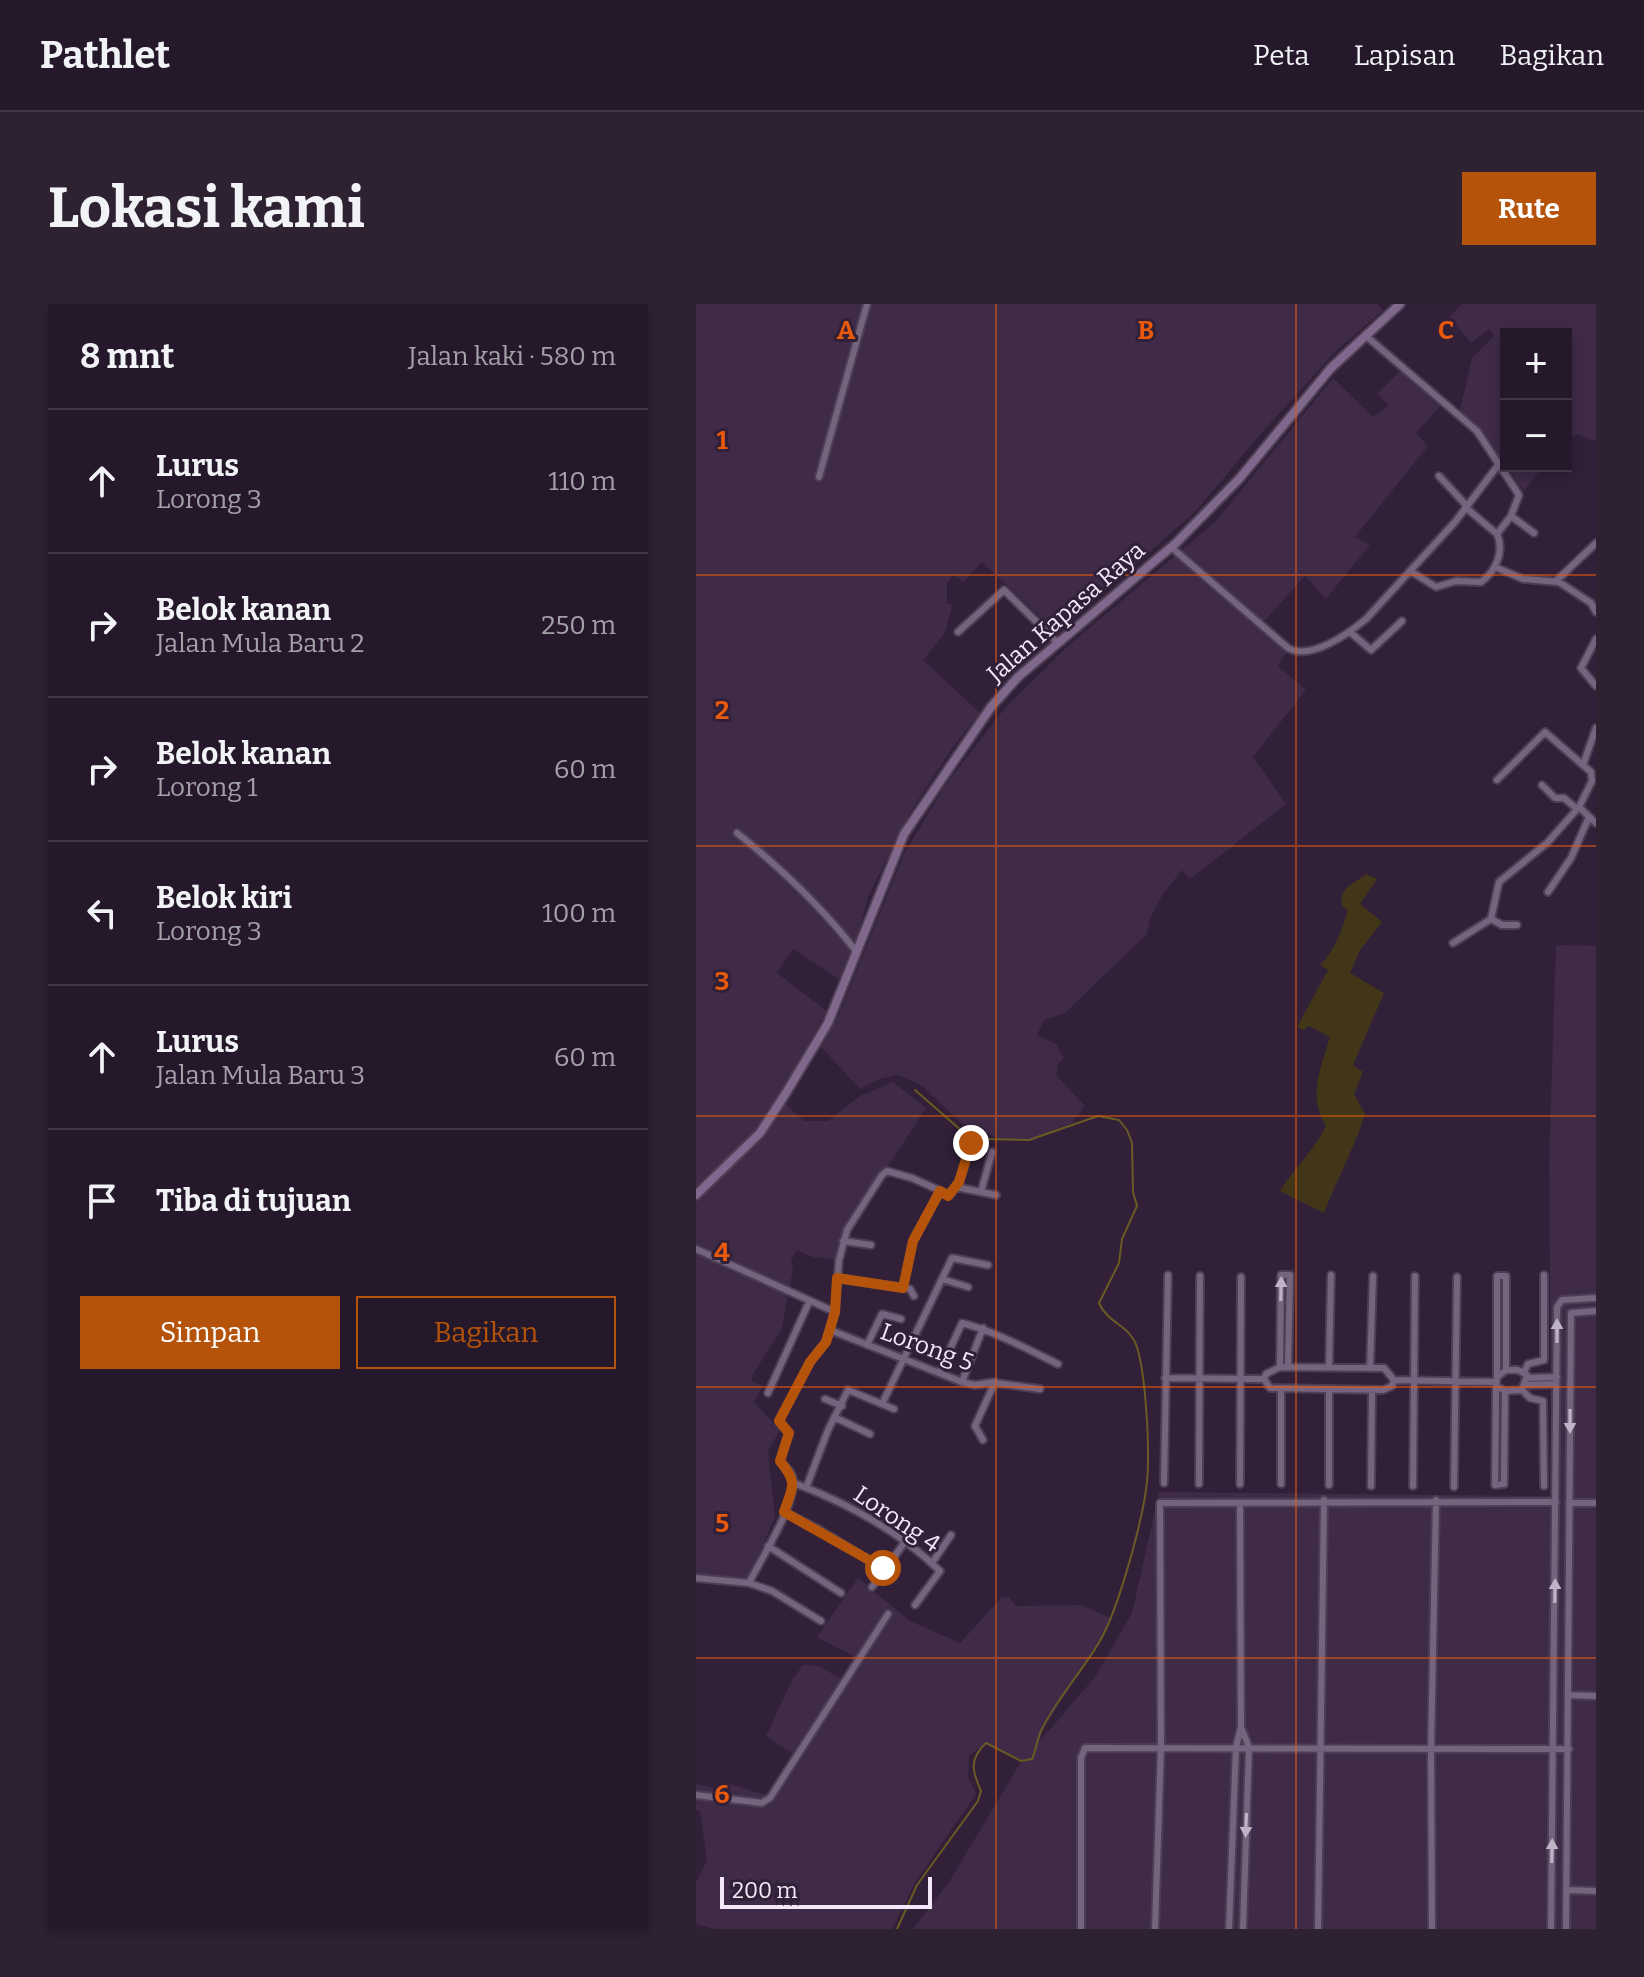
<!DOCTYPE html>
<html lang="id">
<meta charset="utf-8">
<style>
body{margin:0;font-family:Bitter,serif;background:#2d2132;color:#f1f3f6}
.controls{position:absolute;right:24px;top:24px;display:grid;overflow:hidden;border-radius:0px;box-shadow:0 4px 12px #0003}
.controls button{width:72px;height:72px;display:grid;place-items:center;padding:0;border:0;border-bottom:2px solid #423747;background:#25182a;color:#f1f3f6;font:40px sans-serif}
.scale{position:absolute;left:24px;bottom:20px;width:212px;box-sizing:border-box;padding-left:8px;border:4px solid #f3e8f8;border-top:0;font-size:22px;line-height:28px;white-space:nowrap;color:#f3e8f8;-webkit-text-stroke:6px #312038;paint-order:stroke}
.stop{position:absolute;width:24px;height:24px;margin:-18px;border:6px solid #b45309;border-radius:50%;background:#fff}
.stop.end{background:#b45309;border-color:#fff;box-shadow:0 2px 8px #0008}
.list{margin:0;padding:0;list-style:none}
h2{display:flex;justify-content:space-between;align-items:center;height:104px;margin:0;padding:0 32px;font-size:34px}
h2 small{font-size:26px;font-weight:400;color:#a3a0a8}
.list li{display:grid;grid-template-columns:52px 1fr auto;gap:24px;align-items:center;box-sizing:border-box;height:144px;padding:0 32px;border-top:2px solid #423747}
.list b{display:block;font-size:30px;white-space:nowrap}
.list p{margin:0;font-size:26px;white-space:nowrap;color:#a3a0a8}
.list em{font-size:26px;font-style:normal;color:#a3a0a8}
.actions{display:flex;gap:16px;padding:24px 32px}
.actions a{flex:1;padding:18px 0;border:2px solid #b45309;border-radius:0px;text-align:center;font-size:28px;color:#b45309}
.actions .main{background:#b45309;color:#fff}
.icon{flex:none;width:44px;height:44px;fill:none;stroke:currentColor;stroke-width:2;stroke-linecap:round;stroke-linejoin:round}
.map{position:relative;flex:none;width:900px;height:1625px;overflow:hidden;border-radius:0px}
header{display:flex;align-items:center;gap:48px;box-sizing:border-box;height:112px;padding:0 40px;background:#25182a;border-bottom:2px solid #423747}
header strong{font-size:38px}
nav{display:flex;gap:44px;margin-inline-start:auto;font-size:28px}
.intro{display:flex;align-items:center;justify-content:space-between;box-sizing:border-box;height:192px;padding:0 48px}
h1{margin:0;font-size:56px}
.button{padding:20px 36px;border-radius:0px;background:#b45309;color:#fff;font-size:28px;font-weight:700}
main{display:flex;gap:48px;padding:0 48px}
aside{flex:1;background:#25182a;border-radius:0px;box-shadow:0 4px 12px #0003}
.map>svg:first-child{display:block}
.built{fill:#3f2b48}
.green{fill:#413718}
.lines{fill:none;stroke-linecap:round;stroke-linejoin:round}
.stream{stroke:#6a5a24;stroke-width:2}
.street-casing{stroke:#4d3f53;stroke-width:10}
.secondary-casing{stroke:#4d3f53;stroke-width:12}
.street{stroke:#76637e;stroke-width:6}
.secondary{stroke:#80678c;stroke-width:8}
.oneway{fill:#c1b3c7}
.route{stroke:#b45309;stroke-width:10}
.grid{fill:none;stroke:#e8590c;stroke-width:2;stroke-opacity:0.55}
.labels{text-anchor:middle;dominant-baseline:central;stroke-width:6;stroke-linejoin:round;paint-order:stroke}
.street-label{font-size:24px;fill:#f3e8f8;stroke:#312038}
.grid-label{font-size:26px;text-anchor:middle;font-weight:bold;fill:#e8590c;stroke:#312038;stroke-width:6;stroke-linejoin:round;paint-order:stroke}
</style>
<header>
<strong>Pathlet</strong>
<nav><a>Peta</a><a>Lapisan</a><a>Bagikan</a></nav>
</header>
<div class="intro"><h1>Lokasi kami</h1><a class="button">Rute</a></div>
<main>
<aside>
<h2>8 mnt<small>Jalan kaki · 580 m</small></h2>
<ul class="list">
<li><svg class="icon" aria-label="ahead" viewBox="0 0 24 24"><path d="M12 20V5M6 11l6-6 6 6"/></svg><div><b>Lurus</b><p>Lorong 3</p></div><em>110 m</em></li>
<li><svg class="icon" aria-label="right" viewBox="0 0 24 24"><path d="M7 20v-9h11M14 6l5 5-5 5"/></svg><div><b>Belok kanan</b><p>Jalan Mula Baru 2</p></div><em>250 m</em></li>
<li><svg class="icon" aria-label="right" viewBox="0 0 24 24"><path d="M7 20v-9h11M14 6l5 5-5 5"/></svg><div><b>Belok kanan</b><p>Lorong 1</p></div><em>60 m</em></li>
<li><svg class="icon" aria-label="left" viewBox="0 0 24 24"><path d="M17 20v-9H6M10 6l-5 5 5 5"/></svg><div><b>Belok kiri</b><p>Lorong 3</p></div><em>100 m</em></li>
<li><svg class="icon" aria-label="ahead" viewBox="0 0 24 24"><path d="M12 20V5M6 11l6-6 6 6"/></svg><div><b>Lurus</b><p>Jalan Mula Baru 3</p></div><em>60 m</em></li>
<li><svg class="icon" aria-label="arrive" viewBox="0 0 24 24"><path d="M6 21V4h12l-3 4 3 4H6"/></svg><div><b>Tiba di tujuan</b></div></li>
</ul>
<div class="actions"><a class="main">Simpan</a><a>Bagikan</a></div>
</aside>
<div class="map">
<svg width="900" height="1625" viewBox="0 0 900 1625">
<rect width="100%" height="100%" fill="#312038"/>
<!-- built -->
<path class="built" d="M0,0H681L687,6L640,47L568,126L500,207L361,329L286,258L268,278L257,271L251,279V299L256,301L249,329L227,356L284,409L257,443L213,510L172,593L160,638L143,675L97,645L81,669L131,707L83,794L108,817H132L164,792L197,778L230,804L156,917L141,956L117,953L101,946L95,957L97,965L86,1024L56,1072V1077L66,1082L58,1098L84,1126L72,1147L79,1213L52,1276L0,1270Z
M766,0H900V137L880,130L870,137V30H810V162H847L828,187L809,161L789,130L764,106L776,54L798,32L793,25L775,39L753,13Z
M707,64L745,101L720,129L732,142L659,233L674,241L630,295L609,272L562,324L591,348L582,362L610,386L557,453L590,500L494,575L486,566L467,590L454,614L451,630L369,709L348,716L341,731L360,740L368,754L362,760L361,772L389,802L376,819L333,836L304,835L265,819L226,782L203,771L183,775L164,785L125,743L143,710L208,550L250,480L309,404L372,342L519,218L637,74L677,113L693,102L681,90Z
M860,641L900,642V1625H217L253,1578L325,1458L290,1439L273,1452L272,1473L280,1490L220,1577L196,1625H18L0,1620V1579L11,1556L4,1507L0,1506V1480L22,1485L27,1478L73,1492L97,1450L70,1432L96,1376L107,1361L122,1362L146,1375L157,1352L121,1333L162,1274L214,1317L264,1339L306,1293H313L320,1302L386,1301L414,1314L405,1336L345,1428L344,1437L399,1373L436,1309L463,1188L856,1192L853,859Z"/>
<!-- green -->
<path class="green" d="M670,570L681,575L664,600L686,618L664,646L654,669L688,689L657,761L667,768L658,790L669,810C658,845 641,875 628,909L584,887C598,864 618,847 630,822C611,792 625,764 634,733L613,722L608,726L601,723L632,666L624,661C639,647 646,625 652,606L646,602C643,582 657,581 670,570Z"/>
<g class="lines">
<!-- stream -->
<path class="stream" d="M201,1625L221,1581L282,1497L285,1487C276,1467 273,1455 290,1439L325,1457L336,1455C340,1446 341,1436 345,1427C361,1393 388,1366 405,1335C423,1303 448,1212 451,1177C454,1145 450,1073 441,1043C433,1020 412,1020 403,999L423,959L426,935L441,902L437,888L436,839L431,826L423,816L402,812L333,836L291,835L267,828L219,786"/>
<!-- street casing -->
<g class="street-casing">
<path id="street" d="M670,32L781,127L823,191L815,212L801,230C809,248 799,268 785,278L760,277L740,283L716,268
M743,172L770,201
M123,173L171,0
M769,203L801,230
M815,212L838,229
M475,243L592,344C615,357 653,329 670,315L759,218L803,160
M799,263L827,275L863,278L895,299L900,308
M860,277L900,239
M262,328L308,286L361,338
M654,328L675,346L706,317
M900,335L885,364L900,382
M888,458L900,424
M846,481L859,494H868L881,505
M883,503L900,519
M41,529C86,565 125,602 160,647
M852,588L875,554L893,513
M795,615L806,621H821
M757,639L795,615L803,578L851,539L883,503L896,477L895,468L849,428L801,476
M260,883L300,891
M285,888L296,848
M147,937L175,941
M0,945L139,1008
M141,974L214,985L218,992
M246,975L272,983
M207,984L217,937L244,887
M134,1026L266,1078L279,1081L299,1078L279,1122L287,1136
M171,1041L186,1010L205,1015
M584,1063L688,1064L698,1076L696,1082L687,1086L574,1084L568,1075L570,1070Z
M584,1063L585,971H594L592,1063
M633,1064L635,971
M674,1064L677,972
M810,1066H822L831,1071L826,1086L809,1087L800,1082L801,1073Z
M828,1068L832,1060L848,1056V971
M243,1069L266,1019C300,1028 329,1044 362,1060
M801,1073V972H810V1066
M469,1074L568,1075
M831,1074L861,1073
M698,1076L800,1078
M266,1078L287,1024
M300,1079L344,1085
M830,1081L860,1080
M800,1082L799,1181L808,1180L809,1087
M826,1086L834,1094L847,1097L848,1182
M72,1089L113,998
M129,1095L146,1102
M186,1100L198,1105
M140,1114L174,1130
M98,1179C151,1199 203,1227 244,1267L219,1301
M468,1179L472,971
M503,1180L504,972
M544,1180L545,973
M585,1180V1085
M633,1181V1086
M675,1182L676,1086
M717,1182L719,972
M758,1183L761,973
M110,1184L132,1126L152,1086L186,1100L256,954L292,961
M873,1199H900
M88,1208L122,1225L189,1266L176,1283
M72,1242L145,1289
M236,1259L255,1231
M189,1266L208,1239
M0,1274L53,1279C66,1253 97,1206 97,1178C98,1168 89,1164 84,1157L93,1129L83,1117L114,1058L130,1038L139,1008L143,956L151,926L186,871L191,867L216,874L254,891L263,878L275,839
M53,1279L76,1287L125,1317
M872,1391L900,1392
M545,1423L553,1443L547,1625
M0,1491L66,1499L74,1494L192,1310
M871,1586L900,1587
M385,1625V1454L389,1444L873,1445
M459,1625L465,1443L464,1199L860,1198
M533,1625L540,1443L545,1423L544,1199
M622,1625L628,1196
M736,1625L735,1445L740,1196
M855,1625L861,1003L866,996L900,994
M870,1625L875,1009L900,1007"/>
</g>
<!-- secondary casing -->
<g class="secondary-casing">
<path id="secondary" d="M0,891L64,829L90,789L132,719L208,530L295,403L322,373L480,239L543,175L635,64L704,0"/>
</g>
<!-- street -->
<use href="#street" class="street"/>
<!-- secondary -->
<use href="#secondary" class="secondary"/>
</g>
<!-- one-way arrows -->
<defs><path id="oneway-solid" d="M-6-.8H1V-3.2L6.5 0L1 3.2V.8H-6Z" transform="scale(2)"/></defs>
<g class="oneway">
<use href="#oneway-solid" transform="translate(585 985) rotate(-89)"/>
<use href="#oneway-solid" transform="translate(861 1027) rotate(-90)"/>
<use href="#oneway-solid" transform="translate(874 1117) rotate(90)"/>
<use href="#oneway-solid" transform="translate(859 1287) rotate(-89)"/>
<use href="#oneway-solid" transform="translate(550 1521) rotate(92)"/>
<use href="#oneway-solid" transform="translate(856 1547) rotate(-89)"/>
</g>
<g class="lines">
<!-- route -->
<path class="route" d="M187,1264L88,1208C97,1182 102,1179 84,1157L93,1129L83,1117L114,1058L130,1038L139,1008L141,974L207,984L217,937L244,887L252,892L263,878L275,839"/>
</g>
<!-- grid -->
<path class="grid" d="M300,0V1625M600,0V1625M0,271H900M0,542H900M0,812H900M0,1083H900M0,1354H900"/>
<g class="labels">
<!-- street labels -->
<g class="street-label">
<text transform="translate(370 308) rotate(-41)">Jalan Kapasa Raya</text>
<text transform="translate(231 1043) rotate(20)">Lorong 5</text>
<text transform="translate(201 1215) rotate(34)">Lorong 4</text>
</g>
</g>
<g class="grid-label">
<text x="150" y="35">A</text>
<text x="450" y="35">B</text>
<text x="750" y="35">C</text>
<text x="26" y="145">1</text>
<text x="26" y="415">2</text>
<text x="26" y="686">3</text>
<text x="26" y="957">4</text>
<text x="26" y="1228">5</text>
<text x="26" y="1499">6</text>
</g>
</svg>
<div class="controls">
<button>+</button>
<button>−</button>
</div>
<div class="scale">200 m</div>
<div class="stop" style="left:187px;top:1264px"></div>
<div class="stop end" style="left:275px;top:839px"></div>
</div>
</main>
